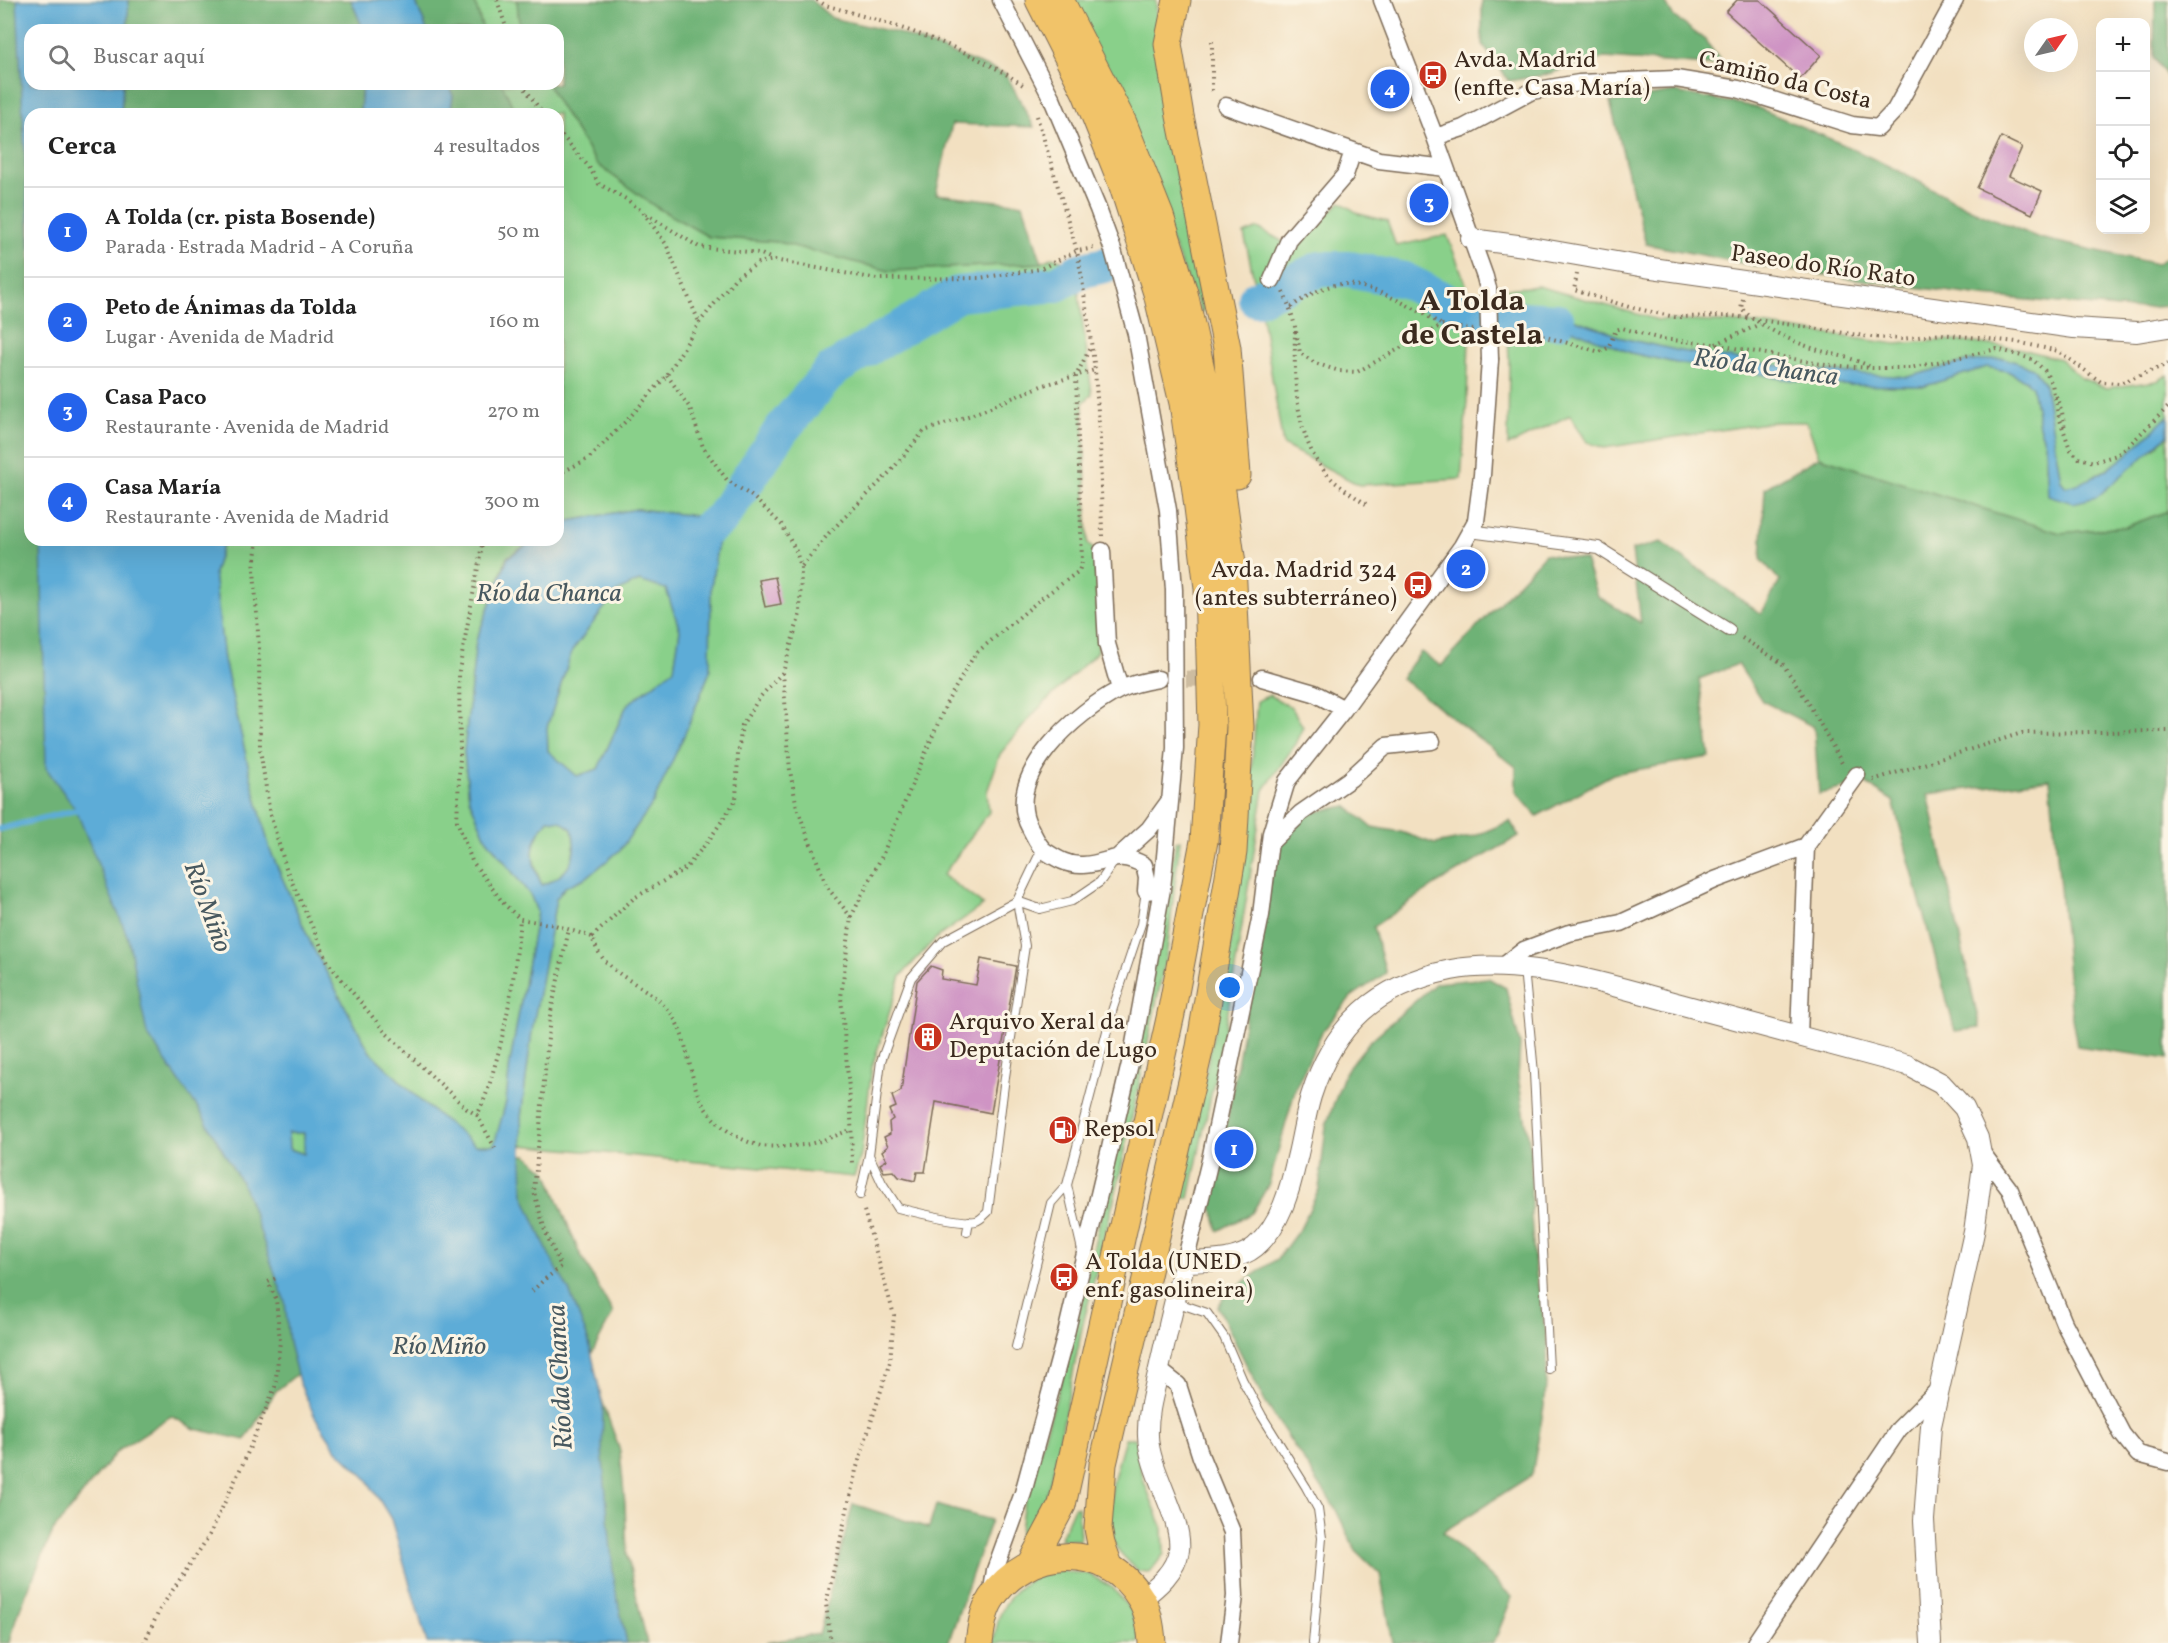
<!DOCTYPE html>
<html lang="es">
<meta charset="utf-8">
<style>
body{margin:0;font-family:Vollkorn,serif;background:#f6f6f6;color:#222}
.controls{position:absolute;right:18px;top:18px;display:grid;overflow:hidden;border-radius:12px;box-shadow:0 6px 24px #0002}
.controls button{width:54px;height:54px;display:grid;place-items:center;padding:0;border:0;border-bottom:2px solid #e0e0e0;background:#fff;color:#222;font:30px sans-serif}
.compass{position:absolute;left:2024px;top:18px;width:54px;height:54px;border-radius:50%;background:#fff;box-shadow:0 6px 24px #0002;rotate:56deg}
.you{position:absolute;left:1230px;top:988px;width:21px;height:21px;margin:-15px;border:4px solid #fff;border-radius:50%;background:#1a73e8;box-shadow:0 0 0 9px #1a73e833}
.badge{display:grid;place-items:center;width:39px;height:39px;border-radius:50%;background:#2563eb;color:#fff;font-size:20px;font-weight:700}
.pin{position:absolute;translate:-50% -50%;border:3px solid #fff;box-shadow:0 2px 6px #0006}
.list{margin:0;padding:0;list-style:none}
h2{display:flex;justify-content:space-between;align-items:center;height:78px;margin:0;padding:0 24px;font-size:26px}
h2 small{font-size:20px;font-weight:400;color:#767676}
.list li{display:grid;grid-template-columns:39px 1fr auto;gap:18px;align-items:center;box-sizing:border-box;height:90px;padding:0 24px;border-top:2px solid #e0e0e0}
.list b{display:block;font-size:22px;white-space:nowrap}
.list p{margin:0;font-size:20px;white-space:nowrap;color:#767676}
.list em{font-size:20px;font-style:normal;color:#767676}
.icon{flex:none;width:33px;height:33px;fill:none;stroke:currentColor;stroke-width:2;stroke-linecap:round;stroke-linejoin:round}
.map{position:relative;flex:none;width:2168px;height:1643px;overflow:hidden}
.search{position:absolute;background:#fff;box-shadow:0 6px 24px #0002;left:24px;top:24px;width:540px;height:66px;display:flex;align-items:center;gap:15px;box-sizing:border-box;padding:0 21px;border-radius:18px;color:#767676;font-size:22px}
.panel{position:absolute;background:#fff;box-shadow:0 6px 24px #0002;left:24px;top:108px;width:540px;height:438px;border-radius:18px}
.map>svg:first-child{display:block}
.green{fill:#89d08a;stroke:#627d54;stroke-width:1.5}
.forest{fill:#6eb276;stroke:#546e4a;stroke-width:1.5}
.water{fill:#5dacd7;stroke:#4c6b7a;stroke-width:1.5;fill-rule:evenodd}
.lines{fill:none;stroke-linecap:round;stroke-linejoin:round}
.stream{stroke:#5dacd7;stroke-width:6}
.river{stroke:#5dacd7;stroke-width:36}
.building{fill:#cf94c4}
.minor-tunnel{stroke:#cdbca0;stroke-width:16;stroke-dasharray:16 8;stroke-linecap:butt}
.service-casing{stroke:#7b6a57;stroke-width:10}
.pedestrian-casing{stroke:#7b6a57;stroke-width:14}
.minor-casing{stroke:#7b6a57;stroke-width:19}
.tertiary-casing{stroke:#7b6a57;stroke-width:22}
.trunk-casing{stroke:#7b6a57;stroke-width:29}
.path{stroke:#7b6a57;stroke-width:4;stroke-dasharray:1.5 4.5;stroke-linecap:butt}
.service{stroke:#fff;stroke-width:8}
.pedestrian{stroke:#fff;stroke-width:12}
.minor{stroke:#fff;stroke-width:16}
.tertiary{stroke:#fff;stroke-width:20}
.trunk{stroke:#f1c369;stroke-width:27}
.minor-bridge-casing{stroke:#7b6a57;stroke-width:19;stroke-linecap:butt}
.minor-bridge{stroke:#fff;stroke-width:16}
.labels{text-anchor:middle;dominant-baseline:central;stroke-width:6;stroke-linejoin:round;paint-order:stroke}
.poi-label{font-size:24px;fill:#3b2a1e;stroke:#fcf5e5;text-anchor:start}
.street-label{font-size:24px;fill:#3b2a1e;stroke:#fcf5e5}
.water-label{font-size:26px;font-style:italic;fill:#47585f;stroke:#fcf5e5}
.district-label{font-size:30px;font-weight:bold;fill:#3b2a1e;stroke:#fcf5e5}
</style>
<div class="map">
<svg width="2168" height="1643" viewBox="0 0 2168 1643">
<rect width="100%" height="100%" fill="#fcf5e5"/>
<filter id="ink" filterUnits="userSpaceOnUse"><feTurbulence type="fractalNoise" baseFrequency=".0167" numOctaves="2"/><feDisplacementMap in="SourceGraphic" scale="12" xChannelSelector="R" yChannelSelector="G"/><feConvolveMatrix kernelMatrix="1 2 1 2 8 2 1 2 1" color-interpolation-filters="sRGB"/></filter>
<filter id="wash" filterUnits="userSpaceOnUse"><feTurbulence type="fractalNoise" baseFrequency=".008" numOctaves="4" result="noise"/><feDisplacementMap in="SourceGraphic" scale="24" xChannelSelector="R" yChannelSelector="G"/><feGaussianBlur stdDeviation="1.35" result="paint"/><feColorMatrix in="noise" values="0 0 0 0 0 0 0 0 0 0 0 0 0 0 0 0 0 1.4 0 .05"/><feComposite in="paint" operator="in"/></filter>
<g filter="url(#wash)">
<rect width="100%" height="100%" fill="#f2e0c1"/>
<!-- green -->
<path class="green" d="M474,0H517L519,21L523,30H483Z
M1072,0H1156C1160,105 1184,209 1204,312H1201Z
M502,84H548L556,100L597,164L656,207L709,237L778,242L889,271L1041,263L1052,257L1071,263L1078,287L1092,394L1083,403L1088,544L1095,551L1098,651L1035,712L1000,754L987,792L989,812L943,875L983,905L935,939L901,976L872,1067L861,1155L854,1177L521,1145V1117L532,1031L556,899L565,887L587,877L620,850L653,803L686,731L710,671L711,588L721,519L637,509L563,522L558,525V114H516Z
M1341,202L1359,214L1387,221L1396,246L1447,235L1466,284L1469,336L1467,400L1461,479L1359,485L1283,445L1261,311L1244,234L1258,228L1291,246Z
M1538,286L1658,320L1747,323L1896,344L1946,340L2018,348L2060,359L2081,378L2107,388L2157,381L2168,375V416L2126,457L2084,483L2066,487L2061,481L2045,385L2032,368L2004,358L1965,362L1908,377L1863,375L1775,365L1680,351L1622,338L1605,330L1549,311L1507,314L1506,289Z
M1507,322L1574,330L1631,353L1676,363L1743,370L1777,378L1833,385L1925,386L1987,367L2007,371L2027,381L2032,385L2039,426L2045,443V469L2073,503L2156,447L2168,435V511L2125,527L2060,533L1819,457L1807,422H1772L1604,448L1587,442L1570,415L1508,446L1509,358Z
M224,540H535L507,557L476,641L464,752L469,798L486,838L531,896L537,912L510,1063L506,1102L495,1145L475,1146L424,1104L370,1052L312,946L270,850L252,782L224,660L214,573Z
M639,581L666,588L680,630L674,669L627,705L598,769L577,776L548,751L547,727L572,651L616,591Z
M1270,695L1292,708L1303,727L1294,746L1264,790L1225,1030L1189,1198H1180L1229,958L1248,813L1257,701Z
M548,820L560,821L572,829C578,858 570,875 542,885C530,858 528,844 548,820Z
M1180,840L1167,952L1119,1179L1082,1328L1055,1463L1043,1508L1018,1546L1023,1508L1072,1345L1145,1017L1176,841Z
M288,1133H304L305,1154L289,1149Z
M1125,1438H1135L1144,1482L1163,1529L1164,1554L1150,1572L1138,1571C1131,1563 1118,1553 1114,1543C1102,1510 1116,1470 1125,1438Z
M1074,1507H1078L1080,1540L1060,1539Z
M1060,1571L1089,1574L1113,1588L1131,1611L1139,1638L1138,1643H994C997,1615 1006,1593 1032,1579C1040,1574 1051,1573 1060,1571Z"/>
<!-- forest -->
<path class="forest" d="M0,0H19L30,114V540H49L318,1357L276,1391L245,1440L195,1429L171,1416L117,1451L53,1531L16,1618L10,1643H0Z
M129,0H351L361,24V30H127Z
M415,0H474L483,30H427Z
M517,0H811L832,18L898,33L1006,74L1034,127L952,124L936,194L1023,204L1042,263L889,271L778,242L709,237L656,207L597,164L556,100L548,84H558V30H523L519,21Z
M1482,0H1664L1673,16L1705,40L1724,66L1604,58L1544,75L1509,81L1482,44Z
M2155,0H2168V78L2154,58Z
M123,84H362L360,114H121Z
M448,84H502L516,114H450L453,96Z
M1675,92L1756,107L1842,144L1901,172L1970,209L2039,238L2157,264L2168,256V306L2130,309L1982,296L1757,266L1646,244L1610,102Z
M1819,457L2060,533L2125,527L2168,511V1059L2077,1046L2072,1018L2050,779L1928,794L1980,1028L1955,1031L1893,801L1865,783L1819,794L1814,727L1762,701L1738,664L1699,679L1710,757L1613,774L1537,816L1516,792V767L1401,678L1421,652L1441,666L1545,554L1585,560L1597,596L1641,623L1632,550L1661,542L1761,614L1780,581L1761,559L1765,488Z
M1346,806L1372,827L1401,832L1435,844L1475,836L1510,821L1519,836L1438,883L1373,927L1386,973L1351,997L1322,1032L1296,1087L1269,1184L1252,1213L1218,1231L1212,1206L1280,822L1283,818Z
M1488,978L1506,988L1520,1044L1518,1077L1531,1153V1215L1534,1260L1548,1346L1545,1400L1532,1475L1443,1532L1512,1597L1494,1643H1393L1380,1574L1356,1551L1335,1508L1265,1402L1218,1307L1226,1294L1278,1258L1301,1227L1319,1189L1326,1126L1345,1072L1369,1042L1436,983Z
M503,1155H527L547,1172L578,1250L613,1313L588,1361L620,1451L625,1504L627,1554L647,1643H605Z
M853,1504L929,1528L936,1505L991,1520L948,1643H765L819,1634Z"/>
<!-- water -->
<path class="water" d="M17,0H129L127,30H30V84H123L121,114H30V258Z
M351,0H415L427,30H361V24Z
M362,84H448L453,96L450,114H360Z
M1549,311L1605,330L1622,338L1680,351L1818,371L1908,377L1965,362L2004,358L2033,368L2045,385L2061,481L2066,487C2108,478 2138,445 2168,416V435L2097,497L2073,503L2048,495L2045,443L2039,426L2032,386L2027,381L2007,371L1987,367L1925,386L1833,385L1777,378L1743,370L1676,363L1631,353L1574,330L1507,322V314Z
M637,509L721,519L711,588L710,671L686,731L653,803L620,850L587,877L565,887L556,899L532,1031L521,1117L523,1194L550,1257L569,1290L589,1342L603,1406L602,1450L614,1583L627,1643H427L391,1519L366,1478L337,1450L315,1417L299,1382L289,1343L285,1302L245,1189L200,1111L147,1034L128,938L76,810L46,768L41,540H224L214,573L224,660L252,782L270,850L312,946L370,1052L424,1104L475,1145H494L506,1102L510,1063L537,912L531,896L486,838L469,798L464,752L476,641L508,557L535,540H558V525L563,522ZM639,581L666,589L680,630L674,669L627,705L598,769L577,776L548,751L547,727L572,651L616,592ZM548,820L560,821L572,829C579,857 570,875 542,885C529,860 529,843 548,820ZM288,1133H304V1154L289,1149Z"/>
<g class="lines">
<!-- stream -->
<path class="stream" d="M0,829L84,808"/>
<!-- river -->
<path class="river" d="M1256,299L1320,269H1349L1404,280L1456,306L1504,318L1557,321
M677,541L701,533L721,519L782,429L832,370L958,294L1057,284L1079,271L1105,265"/>
</g>
<g id="blocks">
<!-- building -->
<path class="building" d="M1737,0H1760L1821,55L1800,79L1726,12Z
M2001,137L2022,147L2009,176L2042,191L2032,214L1977,188Z
M775,577L781,604L765,607L759,580Z
M981,959L1016,966L991,1113L936,1102L925,1172H917L915,1181L899,1177L894,1171L884,1172L880,1164L887,1160L882,1151L888,1146L884,1137L890,1134L889,1122L893,1119L889,1110L896,1107L892,1096L901,1091L917,981L931,966L942,970L941,979L976,985Z"/>
</g>
</g>
<g filter="url(#ink)">
<use href="#blocks" fill-opacity="0" stroke="#7b6a57" stroke-width="1.5"/>
<g class="lines">
<!-- minor-tunnel -->
<path class="minor-tunnel" d="M1162,679L1262,678"/>
<!-- service casing -->
<g class="service-casing">
<path id="service" d="M1524,968L1534,1073L1549,1369
M869,1155L882,1183L898,1208C914,1212 963,1224 976,1221C980,1220 985,1215 988,1212L1005,1077L1025,946L1017,901L1042,849
M860,1195L869,1155L881,1061L911,978L943,941L1017,901L1040,909L1072,901L1100,882L1116,859
M967,1232L969,1221
M1082,1250L1067,1185L1113,1008L1141,924L1146,891
M1175,1302L1207,1313L1224,1337L1243,1381L1262,1416L1306,1487L1318,1509L1322,1538L1313,1643
M1016,1347L1051,1203L1067,1185"/>
</g>
<!-- pedestrian casing -->
<g class="pedestrian-casing">
<path id="pedestrian" d="M1470,531L1598,548L1729,630"/>
</g>
<!-- minor casing -->
<g class="minor-casing">
<path id="minor" d="M1382,0L1435,137L1485,277L1488,289
M1226,106L1379,160L1446,168
M1435,137L1463,128L1532,91L1579,83L1676,79L1738,89L1852,125L1878,128L1895,110L1955,0
M1272,280L1289,240L1345,175L1353,151
M1102,551L1107,644L1120,689
M1262,678L1314,693L1344,709
M1158,679C1145,681 1131,684 1119,690C1078,711 1001,776 1030,828C1034,835 1038,846 1045,851C1056,858 1068,866 1083,865C1110,864 1115,849 1144,865L1147,878L1146,891L1162,889
M1270,843L1301,813L1350,779L1386,746L1432,741
M1118,857L1149,829L1170,800
M1502,967L1524,950L1569,933L1621,923L1715,880L1806,846L1857,775
M1799,1036L1806,846
M1980,1150L2010,1190L2064,1323L2122,1434L2138,1454L2168,1462
M1185,1262L1210,1160L1261,915L1271,833L1287,781L1344,709L1462,546L1476,521L1482,475L1490,360
M1159,1370L1178,1385L1201,1457L1232,1532L1235,1596L1229,1643
M991,1597L995,1570L1023,1493L1065,1338L1132,1055L1162,889L1175,748L1174,590L1168,510L1136,334L1113,250L1098,209L1052,99L1001,0
M1755,1643L1899,1429L1938,1390"/>
</g>
<!-- tertiary casing -->
<g class="tertiary-casing">
<path id="tertiary" d="M1471,239L1525,246L1645,267L2074,328L2137,332L2168,327
M1141,1599C1157,1587 1176,1571 1179,1550C1183,1519 1149,1472 1148,1436C1147,1414 1154,1391 1159,1369C1167,1333 1175,1298 1185,1262C1207,1261 1237,1262 1255,1247C1281,1225 1290,1189 1297,1158C1302,1138 1305,1116 1311,1096C1334,1024 1377,985 1451,970C1525,956 1616,987 1687,1006C1761,1026 1834,1046 1907,1065L1941,1083L1964,1108L1978,1138L1983,1165L1974,1232L1931,1426L1924,1520L1931,1643"/>
</g>
<!-- trunk casing -->
<g class="trunk-casing">
<path id="trunk" d="M1060,0L1123,123L1160,216L1184,293L1212,419L1232,564L1240,727L1233,852L1200,1047L1103,1464L1098,1528L1101,1544L1110,1568
M1177,0L1168,44L1180,116L1227,348L1237,475
M1031,1563L1062,1505L1171,1014L1204,841L1212,725L1208,588L1196,491L1183,403L1157,293L1122,183L1086,93L1039,0
M979,1643C981,1628 983,1612 991,1599C1027,1545 1106,1540 1141,1599C1149,1612 1151,1628 1152,1643"/>
</g>
<!-- path -->
<path class="path" d="M497,0L507,30
M817,0L825,5C894,25 963,44 1023,85
M1212,41V90L1214,93
M522,84L543,114
M1037,116L1077,251L1082,279L1095,370L1100,439L1102,536
M558,131L589,167L599,184L626,199L643,212L666,244L699,322
M646,214L699,247L759,253L772,259
M1577,274L1574,290L1629,307L1675,317L1733,316L1871,337L1902,339L1941,334L2017,342L2058,351L2101,382L2120,383L2168,364
M1283,292C1293,313 1296,330 1300,353L1315,363L1339,371L1357,372L1442,325L1473,330
M1743,299L1741,308C1760,327 1789,340 1815,349C1833,355 1851,357 1869,366
M1291,307C1307,296 1322,286 1342,284C1370,283 1419,310 1442,325
M1295,331C1294,377 1294,436 1326,473C1336,485 1353,495 1366,504
M1507,334H1535L1600,352L1608,348L1616,330L1622,328L1661,339L1713,344L1826,365L1872,368H1910L1997,349L2032,359L2045,371L2052,384L2058,414L2070,449L2079,458L2094,462L2117,455L2130,444L2168,407
M1716,344L1760,324
M667,375L690,408L703,447L727,480L753,497L782,525L796,551L801,567L800,614L783,672L790,771L797,808L827,887L851,917L841,997L851,1112L852,1165
M2056,396L2062,412L2065,429
M558,474L588,459L628,419L667,375L699,323L736,277L758,263L774,260L877,279L980,278L1040,269L1077,251L1094,248
M257,540L254,569L259,649L260,749L270,814L287,871L329,964L385,1032L467,1109L477,1115
M483,540L459,671L460,756L457,821L472,861L504,904L520,919L555,925L592,937C605,979 644,980 669,1011C686,1032 688,1064 696,1089C705,1117 729,1136 757,1145C766,1148 793,1146 803,1145C819,1143 836,1135 851,1130
M802,566L829,533L891,471L924,431L971,415L1041,386L1095,370
M1742,638L1782,663L1808,702L1843,765
M1873,780L2022,733L2168,731
M851,917L882,856L947,702L975,654L1042,598L1079,571L1082,562L1076,376L1091,346
M592,937L634,898L686,868L709,840L736,800L738,754L742,725L760,697L783,672
M495,1148L477,1115C487,1097 491,1078 497,1058C509,1012 516,966 520,919
M532,1291L545,1279L561,1267L545,1231L534,1192L550,1016L569,929
M144,1643L160,1609L209,1536L245,1459L275,1387L280,1341L276,1299L268,1282L276,1278
M831,1643L826,1604L856,1470L890,1362L894,1315L863,1207"/>
<!-- service -->
<use href="#service" class="service"/>
<!-- pedestrian -->
<use href="#pedestrian" class="pedestrian"/>
<!-- minor -->
<use href="#minor" class="minor"/>
<!-- tertiary -->
<use href="#tertiary" class="tertiary"/>
<!-- trunk -->
<use href="#trunk" class="trunk"/>
<!-- minor-bridge casing -->
<g class="minor-bridge-casing">
<path id="minor-bridge" d="M1488,289L1490,360"/>
</g>
<!-- minor-bridge -->
<use href="#minor-bridge" class="minor-bridge"/>
</g>
</g>
<!-- icons -->
<defs>
<g id="bus-disc" transform="scale(1.5)"><circle r="9.5" fill="#c8321e" stroke="#fcf5e5"/><path d="M-5-6H5V4H4V6H2V4H-2V6H-4V4H-5ZM-3.5-4V0h7V-4ZM-3.5 1.2v1.5H-2V1.2ZM2 1.2v1.5H3.5V1.2Z" fill="#fff"/></g>
<g id="building-disc" transform="scale(1.5)"><circle r="9.5" fill="#c8321e" stroke="#fcf5e5"/><path d="M-4-6H4V6H1V3H-1V6H-4ZM-2.5-4.3h1.7v1.8h-1.7ZM.8-4.3h1.7v1.8H.8ZM-2.5-1h1.7V.8h-1.7ZM.8-1h1.7V.8H.8Z" fill="#fff"/></g>
<g id="fuel-disc" transform="scale(1.5)"><circle r="9.5" fill="#c8321e" stroke="#fcf5e5"/><path d="M-5.5-6h7V0h2V4h1.3V-2.5L3-4.5l.8-.8L6-3V5H2.5V1h-1V6h-7ZM-4.2-4.7v3.2H.2V-4.7Z" fill="#fff"/></g>
</defs>
<g fill-rule="evenodd">
<use href="#bus-disc" x="1433" y="75"/>
<use href="#bus-disc" x="1418" y="585"/>
<use href="#building-disc" x="928" y="1037"/>
<use href="#fuel-disc" x="1063" y="1130"/>
<use href="#bus-disc" x="1064" y="1277"/>
</g>
<g class="labels">
<!-- poi labels -->
<g class="poi-label">
<text x="1454" y="61">Avda. Madrid<tspan x="1454" dy="28">(enfte. Casa María)</tspan></text>
<text x="1397" y="571" text-anchor="end">Avda. Madrid 324<tspan x="1397" dy="28">(antes subterráneo)</tspan></text>
<text x="949" y="1023">Arquivo Xeral da<tspan x="949" dy="28">Deputación de Lugo</tspan></text>
<text x="1084" y="1130">Repsol</text>
<text x="1085" y="1263">A Tolda (UNED,<tspan x="1085" dy="28">enf. gasolineira)</tspan></text>
</g>
<!-- street labels -->
<g class="street-label">
<text transform="translate(1785 81) rotate(14)">Camiño da Costa</text>
<text transform="translate(1823 267) rotate(8)">Paseo do Río Rato</text>
</g>
<!-- water labels -->
<g class="water-label">
<text transform="translate(1766 368) rotate(8)">Río da Chanca</text>
<text x="549" y="594">Río da Chanca</text>
<text transform="translate(207 907) rotate(70)">Río Miño</text>
<text x="439" y="1347">Río Miño</text>
<text transform="translate(561 1377) rotate(-93)">Río da Chanca</text>
</g>
<!-- district labels -->
<g class="district-label">
<text x="1472" y="302">A Tolda<tspan x="1472" dy="34">de Castela</tspan></text>
</g>
</g>
</svg>
<div class="controls">
<button>+</button>
<button>−</button>
<button><svg class="icon" aria-label="locate" viewBox="0 0 24 24"><circle cx="12" cy="12" r="6"/><path d="M12 2v4M12 18v4M2 12h4M18 12h4"/></svg></button>
<button><svg class="icon" aria-label="layers" viewBox="0 0 24 24"><path d="M12 4l9 5-9 5-9-5zM3 14l9 5 9-5"/></svg></button>
</div>
<svg class="compass" viewBox="-18 -18 36 36"><path d="M0-13l5 13h-10z" fill="#e53935"/><path d="M0 13l5-13h-10z" fill="#767676"/></svg>
<div class="you"></div>
<div class="pin badge" style="left:1234px;top:1149px">1</div>
<div class="pin badge" style="left:1466px;top:569px">2</div>
<div class="pin badge" style="left:1429px;top:203px">3</div>
<div class="pin badge" style="left:1390px;top:89px">4</div>
<div class="search"><svg class="icon" aria-label="search" viewBox="0 0 24 24"><circle cx="10" cy="10" r="6"/><path d="M15 15l6 6"/></svg>Buscar aquí</div>
<section class="panel">
<h2>Cerca<small>4 resultados</small></h2>
<ul class="list">
<li><span class="badge">1</span><div><b>A Tolda (cr. pista Bosende)</b><p>Parada · Estrada Madrid - A Coruña</p></div><em>50 m</em></li>
<li><span class="badge">2</span><div><b>Peto de Ánimas da Tolda</b><p>Lugar · Avenida de Madrid</p></div><em>160 m</em></li>
<li><span class="badge">3</span><div><b>Casa Paco</b><p>Restaurante · Avenida de Madrid</p></div><em>270 m</em></li>
<li><span class="badge">4</span><div><b>Casa María</b><p>Restaurante · Avenida de Madrid</p></div><em>300 m</em></li>
</ul>
</section>
</div>
